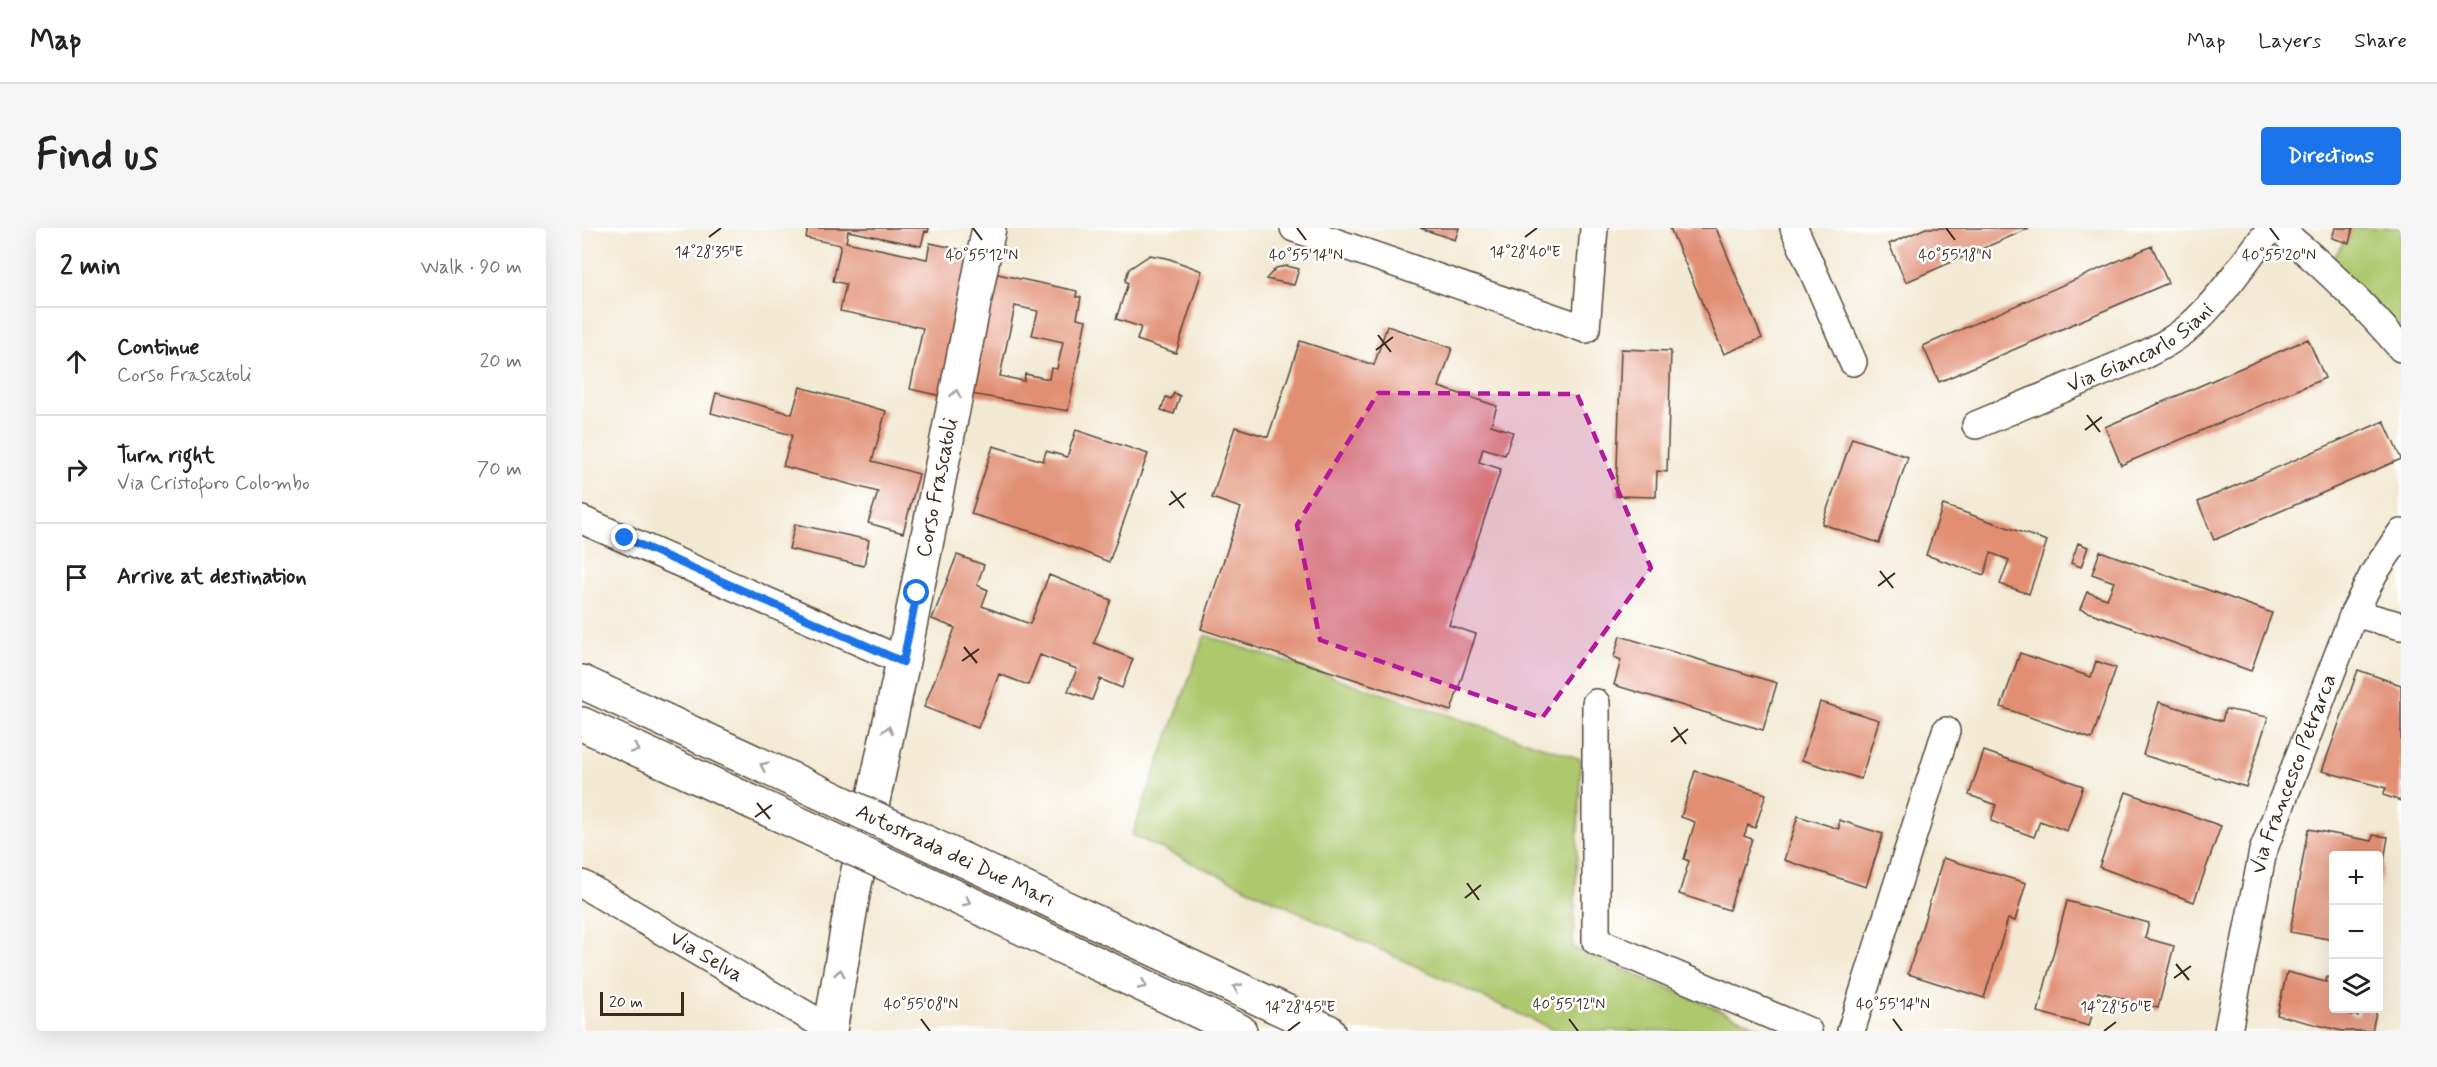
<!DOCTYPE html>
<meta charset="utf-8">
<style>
body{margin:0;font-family:Mynerve,sans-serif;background:#f6f6f6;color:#222}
.controls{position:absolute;right:18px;bottom:18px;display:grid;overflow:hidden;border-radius:6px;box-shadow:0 6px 24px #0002}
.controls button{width:54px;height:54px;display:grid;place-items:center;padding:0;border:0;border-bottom:2px solid #e0e0e0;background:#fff;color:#222;font:30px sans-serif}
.scale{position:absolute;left:18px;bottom:15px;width:84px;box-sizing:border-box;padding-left:6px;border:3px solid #3b2a1e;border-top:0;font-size:16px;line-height:21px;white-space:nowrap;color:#3b2a1e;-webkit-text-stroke:4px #fff;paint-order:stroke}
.stop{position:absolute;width:18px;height:18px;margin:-14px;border:4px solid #1a73e8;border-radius:50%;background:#fff}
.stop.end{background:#1a73e8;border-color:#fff;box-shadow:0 2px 6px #0008}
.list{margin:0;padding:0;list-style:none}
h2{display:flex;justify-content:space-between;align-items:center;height:78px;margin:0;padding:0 24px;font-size:26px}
h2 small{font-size:20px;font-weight:400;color:#767676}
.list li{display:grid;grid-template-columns:39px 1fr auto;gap:18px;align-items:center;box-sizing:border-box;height:108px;padding:0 24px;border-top:2px solid #e0e0e0}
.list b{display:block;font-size:22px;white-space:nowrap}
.list p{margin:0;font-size:20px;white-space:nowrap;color:#767676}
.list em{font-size:20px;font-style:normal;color:#767676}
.icon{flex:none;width:33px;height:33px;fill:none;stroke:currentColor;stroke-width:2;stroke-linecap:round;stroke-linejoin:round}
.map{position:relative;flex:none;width:1819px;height:803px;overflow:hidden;border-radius:6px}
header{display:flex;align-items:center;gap:36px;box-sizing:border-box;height:84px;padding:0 30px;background:#fff;border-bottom:2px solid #e0e0e0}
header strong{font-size:28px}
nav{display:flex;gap:33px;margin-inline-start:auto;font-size:21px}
.intro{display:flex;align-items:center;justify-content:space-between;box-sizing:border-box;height:144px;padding:0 36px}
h1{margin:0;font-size:42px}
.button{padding:15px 27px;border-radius:6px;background:#1a73e8;color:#fff;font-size:21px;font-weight:700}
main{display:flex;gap:36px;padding:0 36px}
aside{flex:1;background:#fff;border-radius:6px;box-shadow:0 6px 24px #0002}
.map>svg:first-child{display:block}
.green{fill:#aec86e;stroke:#747946;stroke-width:1.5}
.building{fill:#e18e73;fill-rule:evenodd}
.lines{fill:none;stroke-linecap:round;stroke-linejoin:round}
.street-casing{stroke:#564739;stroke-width:30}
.secondary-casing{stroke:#564739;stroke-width:36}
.highway-casing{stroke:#564739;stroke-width:36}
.street{stroke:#fff;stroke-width:27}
.secondary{stroke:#fff;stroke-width:33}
.highway{stroke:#fff;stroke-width:33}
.highway-bridge-casing{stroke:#564739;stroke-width:36;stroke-linecap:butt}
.highway-bridge{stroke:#fff;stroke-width:33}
.oneway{stroke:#a79f9a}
.route{stroke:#1a73e8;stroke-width:8}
.marked{fill:#b5179e;fill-opacity:0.2;stroke:#b5179e;stroke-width:4.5;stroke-dasharray:12 8;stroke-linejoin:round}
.ticks{fill:none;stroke:#3b2a1e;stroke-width:2}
.labels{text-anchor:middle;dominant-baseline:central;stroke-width:5;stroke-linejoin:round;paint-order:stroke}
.street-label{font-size:21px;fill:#3b2a1e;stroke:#fff}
.ticks-label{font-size:15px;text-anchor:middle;fill:#3b2a1e;stroke:#fff;stroke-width:5;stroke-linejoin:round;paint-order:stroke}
</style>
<header>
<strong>Map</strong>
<nav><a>Map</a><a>Layers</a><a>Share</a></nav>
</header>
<div class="intro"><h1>Find us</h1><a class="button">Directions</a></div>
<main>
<aside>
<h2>2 min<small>Walk · 90 m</small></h2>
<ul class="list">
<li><svg class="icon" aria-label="ahead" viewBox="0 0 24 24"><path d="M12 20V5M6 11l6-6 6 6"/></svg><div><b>Continue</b><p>Corso Frascatoli</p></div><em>20 m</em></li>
<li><svg class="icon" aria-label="right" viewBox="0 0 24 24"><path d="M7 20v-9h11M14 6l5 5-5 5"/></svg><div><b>Turn right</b><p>Via Cristoforo Colombo</p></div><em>70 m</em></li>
<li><svg class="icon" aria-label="arrive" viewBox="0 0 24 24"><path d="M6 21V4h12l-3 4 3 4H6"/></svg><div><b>Arrive at destination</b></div></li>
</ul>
</aside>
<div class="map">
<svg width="1819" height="803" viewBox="0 0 1819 803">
<rect width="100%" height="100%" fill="#fff"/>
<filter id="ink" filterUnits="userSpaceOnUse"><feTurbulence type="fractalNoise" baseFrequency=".0167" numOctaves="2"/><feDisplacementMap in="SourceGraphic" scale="12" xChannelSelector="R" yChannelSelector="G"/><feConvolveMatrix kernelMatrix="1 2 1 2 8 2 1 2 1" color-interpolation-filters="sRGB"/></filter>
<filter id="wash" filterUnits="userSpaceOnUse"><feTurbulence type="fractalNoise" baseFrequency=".008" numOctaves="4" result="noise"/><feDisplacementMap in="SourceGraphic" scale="24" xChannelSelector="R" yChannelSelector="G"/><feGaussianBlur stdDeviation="1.35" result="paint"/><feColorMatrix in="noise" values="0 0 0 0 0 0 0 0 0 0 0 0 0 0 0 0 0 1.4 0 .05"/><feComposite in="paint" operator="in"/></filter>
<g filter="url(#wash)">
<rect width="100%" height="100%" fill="#f2e9d2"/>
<!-- green -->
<path class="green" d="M1770,0H1819V120L1745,41Z
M623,407L999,531L991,720L1187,803H974L550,607Z"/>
<g id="blocks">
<!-- building -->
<path class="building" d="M226,0H347L346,4L343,3L339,18L266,3L264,14L345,31L348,15L390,24L359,168L328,161L341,100L258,83L264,56L251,53L259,17L224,10Z
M838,0H877L873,12Z
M1088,0H1134L1180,110L1142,126Z
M1344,0H1448L1324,54L1307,16Z
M1753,0H1771L1767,15L1750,10Z
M1570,18L1586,55L1357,154L1341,118Z
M568,27L585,30L620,43L594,125L555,112L559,99L534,91L546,55L543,53L547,41Z
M705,38L717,41L712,57L684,51L694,40Z
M411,45L495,63L494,69H499L495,90L504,92L486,183L389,166ZM433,78L456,83L450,107L481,114L475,141L469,140L467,151L443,146L442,153L418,148Z
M805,98L870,120L857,159L915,178L909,197L931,204L923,227L901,220L897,234L919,241L867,397L894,406L869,483L619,401L659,280L630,270L653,199L686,209L718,113L792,137Z
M1726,111L1743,150L1539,237L1523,199Z
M1039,121L1089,123L1085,244L1075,243L1074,269L1034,268Z
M218,159L304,183L290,233L337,246L321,305L286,295L296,264L201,238L210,207L129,185L134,165L210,186Z
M592,165L598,168L592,186L579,182L584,169L589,171Z
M1802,193L1819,231L1632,312L1616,274Z
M494,202L566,226L527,334L454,305L389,286L411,218L461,233L464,223L485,229Z
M1270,210L1326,229L1297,315L1240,296Z
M1361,277L1465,313L1447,366L1418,356L1427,332L1409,325L1402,347L1344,327Z
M213,296L287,312L282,338L207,321Z
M1496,315L1506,319L1499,339L1489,335Z
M1518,323L1690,385L1669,443L1498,381L1505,364L1525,371L1532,354L1510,346Z
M375,327L402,337L395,357L406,362L400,378L448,396L467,347L529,372L512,415L551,431L540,460L518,451L510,472L486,463L495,441L458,427L446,457L417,446L396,500L342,479L373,400L350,391Z
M1038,408L1195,455L1181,502L1032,457L1039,432L1032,429Z
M1438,425L1509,449L1514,433L1534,440L1510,511L1419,479Z
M1776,442L1819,457V573L1801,567L1804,560L1740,543Z
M1238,474L1297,492L1279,551L1220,532Z
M1577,474L1640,493L1643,481L1686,489L1664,559L1561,527Z
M1402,523L1501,558L1485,603L1458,593L1452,609L1409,593L1414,577L1387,567Z
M1113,543L1184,566L1173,600L1166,597L1162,608L1170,611L1147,682L1097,666L1107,633L1102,631L1113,594L1099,589Z
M1544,564L1639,598L1612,674L1517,639Z
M1216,588L1257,601V592L1301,606L1284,659L1202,632Z
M1726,601L1790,613L1791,607L1806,609L1798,658L1796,628H1752V712L1708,704Z
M1361,630L1444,655L1433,693L1426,691L1402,770L1326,746Z
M1485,673L1567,695L1563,710L1592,718L1576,780L1516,764L1507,798L1456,784Z
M1705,744L1744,754L1745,749L1752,750V780H1768L1767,786L1776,788L1778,780L1794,784L1790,803H1760L1695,787Z"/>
</g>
</g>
<g filter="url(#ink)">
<use href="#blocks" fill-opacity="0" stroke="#564739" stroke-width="1.5"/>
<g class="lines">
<!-- street casing -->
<g class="street-casing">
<g id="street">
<path d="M712,0L1004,101L1012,0"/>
<path d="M1212,0L1271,134"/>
<path d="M1696,0C1741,37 1781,75 1819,120"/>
<path id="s1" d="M1394,197L1564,126C1580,118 1595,110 1608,98C1637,73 1664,31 1689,0"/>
<path d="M0,292L321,433"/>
<path d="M1772,385L1819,398"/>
<path d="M1014,475V713L1226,803"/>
<path id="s2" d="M0,656L248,801"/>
<path d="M1269,803L1364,503"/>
<path id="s3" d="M1646,803L1681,623L1772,385L1792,345L1819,305"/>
</g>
</g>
<!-- secondary casing -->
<g class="secondary-casing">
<g id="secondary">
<path id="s4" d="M248,803L272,661L321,433L407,0"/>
</g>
</g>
<!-- highway casing -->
<g class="highway-casing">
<path id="highway" d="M0,454L235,563
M0,496L222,598
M354,619L746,803
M332,649L658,803"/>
</g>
<!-- street -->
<use href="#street" class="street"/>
<!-- secondary -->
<use href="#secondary" class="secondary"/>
<!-- highway -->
<use href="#highway" class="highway"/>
<!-- highway-bridge casing -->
<g class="highway-bridge-casing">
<path id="highway-bridge" d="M235,563L354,619
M222,598L332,649"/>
</g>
<!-- highway-bridge -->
<use href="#highway-bridge" class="highway-bridge"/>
</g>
<!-- one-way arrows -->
<defs><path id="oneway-chevron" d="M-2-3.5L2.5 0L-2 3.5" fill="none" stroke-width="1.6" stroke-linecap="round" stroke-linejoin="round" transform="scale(1.5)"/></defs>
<g class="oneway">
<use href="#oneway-chevron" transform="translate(374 166) rotate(-79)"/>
<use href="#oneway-chevron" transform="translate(306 502) rotate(-78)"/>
<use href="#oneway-chevron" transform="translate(53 521) rotate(25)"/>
<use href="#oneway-chevron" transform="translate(182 538) rotate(-155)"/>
<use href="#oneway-chevron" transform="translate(385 674) rotate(25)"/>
<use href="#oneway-chevron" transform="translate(258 745) rotate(-80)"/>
<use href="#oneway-chevron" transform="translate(561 757) rotate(25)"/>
<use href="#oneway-chevron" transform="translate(655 760) rotate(-155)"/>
</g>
</g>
<g class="lines" filter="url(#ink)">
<!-- route -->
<path class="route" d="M43,310L321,434L335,365"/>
</g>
<!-- marked area -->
<path class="marked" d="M796,165L995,166L1069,340L960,490L738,412L715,297Z"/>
<!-- ticks -->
<path class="ticks" d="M391,0L400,12M715,0L724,12M1364,0L1373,12M1688,0L1697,12M127,9L139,0M943,9L955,0M796,107L809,124M794,122L811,109M1505,187L1518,204M1503,202L1520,189M589,263L602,280M587,277L604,265M1298,343L1311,360M1296,358L1313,345M382,419L395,435M380,433L397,421M1092,499L1104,516M1089,514L1106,501M175,575L188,591M173,589L190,577M885,655L897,672M883,670L899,657M1594,736L1607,752M1592,750L1609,738M339,791L348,803M987,791L996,803M1311,791L1320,803M706,803L718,794M1522,803L1534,794"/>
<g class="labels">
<!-- street labels -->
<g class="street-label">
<text stroke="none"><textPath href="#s1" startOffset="182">Via Giancarlo Siani</textPath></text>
<text stroke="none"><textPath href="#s4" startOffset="554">Corso Frascatoli</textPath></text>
<text stroke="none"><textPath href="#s3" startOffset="266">Via Francesco Petrarca</textPath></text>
<text transform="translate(373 628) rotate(25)">Autostrada dei Due Mari</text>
<text stroke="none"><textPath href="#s2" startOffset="144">Via Selva</textPath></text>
</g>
</g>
<g class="ticks-label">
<text x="127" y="29">14°28'35"E</text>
<text x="943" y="29">14°28'40"E</text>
<text x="400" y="32">40°55'12"N</text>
<text x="724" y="32">40°55'14"N</text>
<text x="1373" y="32">40°55'18"N</text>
<text x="1697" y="32">40°55'20"N</text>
<text x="339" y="781">40°55'08"N</text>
<text x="987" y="781">40°55'12"N</text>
<text x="1311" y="781">40°55'14"N</text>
<text x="718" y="784">14°28'45"E</text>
<text x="1534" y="784">14°28'50"E</text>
</g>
</svg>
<div class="controls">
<button>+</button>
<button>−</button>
<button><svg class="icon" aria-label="layers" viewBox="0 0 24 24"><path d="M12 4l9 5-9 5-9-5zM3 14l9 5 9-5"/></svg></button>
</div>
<div class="scale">20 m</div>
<div class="stop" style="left:335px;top:365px"></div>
<div class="stop end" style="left:43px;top:310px"></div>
</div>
</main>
